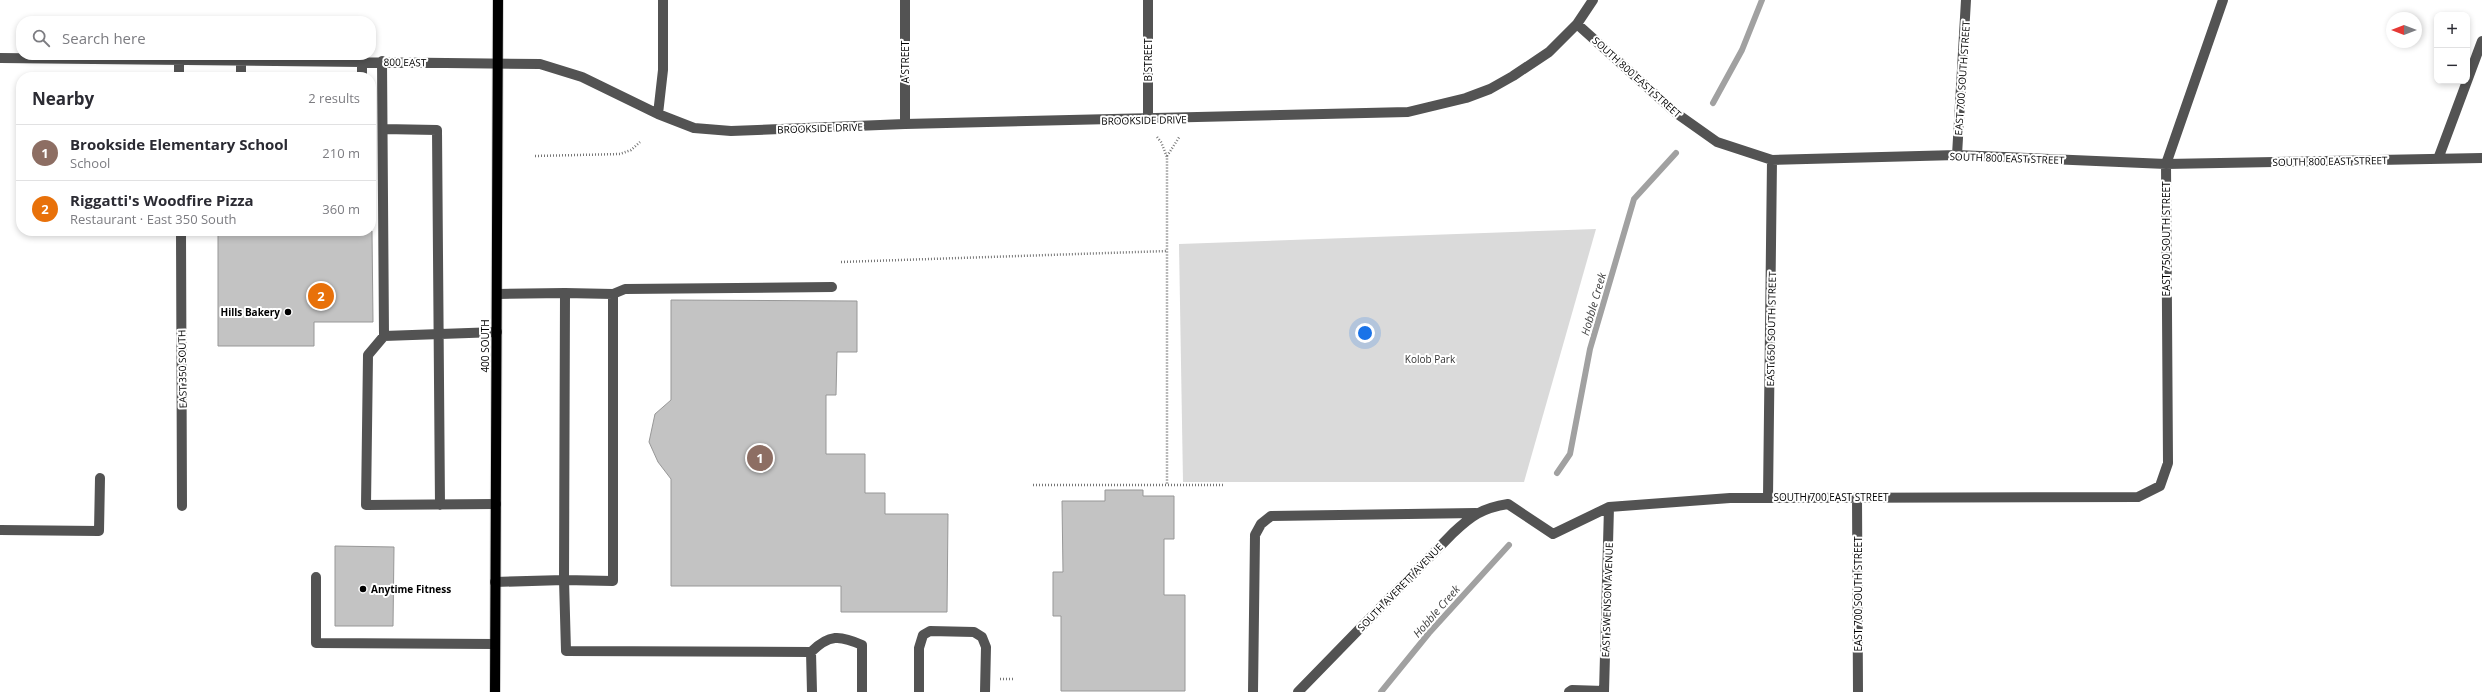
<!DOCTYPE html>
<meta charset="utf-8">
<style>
body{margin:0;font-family:"Open Sans",sans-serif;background:#f7f7f7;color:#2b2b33}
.controls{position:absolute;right:12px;top:12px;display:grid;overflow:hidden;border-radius:8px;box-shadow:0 2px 6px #0003}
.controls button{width:36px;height:36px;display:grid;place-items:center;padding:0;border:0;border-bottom:1px solid #e1e1e2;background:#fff;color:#2b2b33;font:20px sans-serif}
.compass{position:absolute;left:2386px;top:12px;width:36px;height:36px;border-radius:50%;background:#fff;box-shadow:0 2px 6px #0003;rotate:270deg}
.you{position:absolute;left:1365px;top:333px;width:14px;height:14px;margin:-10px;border:3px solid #fff;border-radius:50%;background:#1a73e8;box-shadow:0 0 0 6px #1a73e833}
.badge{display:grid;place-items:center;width:26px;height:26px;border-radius:50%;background:#b45309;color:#fff;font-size:13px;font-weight:700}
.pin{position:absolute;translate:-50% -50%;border:2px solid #fff;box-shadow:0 1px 4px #0006}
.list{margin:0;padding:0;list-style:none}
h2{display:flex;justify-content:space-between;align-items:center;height:52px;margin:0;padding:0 16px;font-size:17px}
h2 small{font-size:13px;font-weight:400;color:#7c7c81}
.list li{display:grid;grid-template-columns:26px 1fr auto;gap:12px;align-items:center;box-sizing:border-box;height:56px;padding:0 16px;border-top:1px solid #e1e1e2}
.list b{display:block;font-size:15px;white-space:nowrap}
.list p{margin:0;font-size:13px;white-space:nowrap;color:#7c7c81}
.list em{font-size:13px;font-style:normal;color:#7c7c81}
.icon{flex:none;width:22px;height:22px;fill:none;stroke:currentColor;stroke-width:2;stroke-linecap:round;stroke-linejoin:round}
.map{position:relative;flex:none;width:2482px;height:692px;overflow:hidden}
.search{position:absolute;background:#fff;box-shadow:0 2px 6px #0003;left:16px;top:16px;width:360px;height:44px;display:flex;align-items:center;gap:10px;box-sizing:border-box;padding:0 14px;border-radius:16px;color:#7c7c81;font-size:15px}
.panel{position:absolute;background:#fff;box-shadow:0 2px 6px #0003;left:16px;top:72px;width:360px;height:164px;border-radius:16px}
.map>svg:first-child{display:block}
.green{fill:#dadada}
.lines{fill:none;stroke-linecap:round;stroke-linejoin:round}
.stream{stroke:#a1a1a1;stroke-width:6}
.building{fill:#c3c3c3;stroke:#979797}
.major-casing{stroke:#dbdbdb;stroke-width:12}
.path{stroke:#757575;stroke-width:2.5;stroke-dasharray:1 2;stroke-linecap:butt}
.minor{stroke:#535353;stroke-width:10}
.major{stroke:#000;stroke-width:10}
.poi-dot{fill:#000;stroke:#fff;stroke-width:1.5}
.labels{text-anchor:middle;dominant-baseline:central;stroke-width:4;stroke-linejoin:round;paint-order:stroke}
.street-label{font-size:10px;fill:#000;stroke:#fff}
.poi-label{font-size:10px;font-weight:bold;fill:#000;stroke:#fff;text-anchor:end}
.park-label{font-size:10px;fill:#313131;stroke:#fff}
.water-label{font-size:11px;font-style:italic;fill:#424242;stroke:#fff}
</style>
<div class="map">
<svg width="2482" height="692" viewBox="0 0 2482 692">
<rect width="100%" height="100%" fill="#fff"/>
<!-- green -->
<path class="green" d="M1596,229L1524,482H1183L1179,244Z"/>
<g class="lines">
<!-- stream -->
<path class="stream" d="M1713,103L1742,50L1762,0
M1557,473L1570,454L1590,349L1634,199L1676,153
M1381,692L1429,633L1509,545"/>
</g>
<!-- building -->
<path class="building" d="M218,231H372L373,322H314V346H218Z
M671,300L857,301V352H837L836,395H826V454H865V493H885V514H948L947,612H841V586H671V479L658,462L649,442L655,414L671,400Z
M1105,490H1143V496H1174V539H1164V595H1185V691H1061V616H1053V572H1063L1062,501H1105Z
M335,546L394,547L393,626H335Z"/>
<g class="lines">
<!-- major casing -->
<g class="major-casing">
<path id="major" d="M495,692L498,0"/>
</g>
<!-- path -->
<path class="path" d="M1157,137L1161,142L1167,157V485
M535,156L620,154L631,150L640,142
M1167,156L1180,136
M841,262L1167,251
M1033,485H1224
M1000,679H1013"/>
<!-- minor -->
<path class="minor" d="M905,0V124
M1148,0V120
M1577,24L1676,113L1717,142L1772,160L1957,155L2166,164L2482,158
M0,58L540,64L582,77L658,114L694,128L731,131L905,124L1408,112L1466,98L1490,89L1513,76L1549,52L1577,24L1593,0
M179,59V77
M241,60V77
M362,61V77
M382,61L384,336L368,355L366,505L496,504
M658,114L663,70V0
M383,129L437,130L440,505
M1957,155L1966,0
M2438,159L2482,41
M181,231L182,506
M565,293L613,294L625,289L832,287
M497,294L565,293L564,580L613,581V294
M384,336L497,332
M1768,497L1772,160
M1857,497L1858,692
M0,530L99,531L100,478
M316,577V643L495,644
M495,582L564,580L566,651L811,652
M812,692L811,652C829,634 840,635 862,645V692
M919,692V648L923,635L930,631L974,632L982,637L986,647L985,692
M1253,692L1255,535L1261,524L1271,516L1476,513
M1298,692L1453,533C1471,516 1482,508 1508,504L1553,534L1609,507L1730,498L2138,497L2160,486L2168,463L2166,164L2223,0
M1569,692L1572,690L1604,691
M1604,692L1609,507"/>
<!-- major -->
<use href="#major" class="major"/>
</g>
<!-- markers -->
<g class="poi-dot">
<circle cx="288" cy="312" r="4"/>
<circle cx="363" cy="589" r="4"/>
</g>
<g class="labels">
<!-- street labels -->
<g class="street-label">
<text transform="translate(1148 60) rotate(-90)">B STREET</text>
<text transform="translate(405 62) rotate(1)">800 EAST</text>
<text transform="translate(905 62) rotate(-90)">A STREET</text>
<text transform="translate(1637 77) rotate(42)">SOUTH 800 EAST STREET</text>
<text transform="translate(1962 78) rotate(-86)">EAST 700 SOUTH STREET</text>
<text transform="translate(1144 120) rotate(-1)">BROOKSIDE DRIVE</text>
<text transform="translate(820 128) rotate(-2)">BROOKSIDE DRIVE</text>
<text transform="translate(2007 158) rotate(2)">SOUTH 800 EAST STREET</text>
<text transform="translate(2330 161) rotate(-1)">SOUTH 800 EAST STREET</text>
<text transform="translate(2166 239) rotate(-90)">EAST 750 SOUTH STREET</text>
<text transform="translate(1771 329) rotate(-89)">EAST 650 SOUTH STREET</text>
<text transform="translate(485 346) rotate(-90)">400 SOUTH</text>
<text transform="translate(182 369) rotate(-91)">EAST 350 SOUTH</text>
<text x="1831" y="497">SOUTH 700 EAST STREET</text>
<text transform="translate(1400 587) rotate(-46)">SOUTH AVERETT AVENUE</text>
<text transform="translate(1858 594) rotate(-90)">EAST 700 SOUTH STREET</text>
<text transform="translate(1607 600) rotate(-88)">EAST SWENSON AVENUE</text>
</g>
<!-- poi labels -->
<g class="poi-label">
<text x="280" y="312">Hills Bakery</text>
<text x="371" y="589" text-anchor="start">Anytime Fitness</text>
</g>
<!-- park labels -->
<g class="park-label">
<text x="1430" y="359">Kolob Park</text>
</g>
<!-- water labels -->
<g class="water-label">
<text transform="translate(1593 304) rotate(-74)">Hobble Creek</text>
<text transform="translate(1436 611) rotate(-49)">Hobble Creek</text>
</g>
</g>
</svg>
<div class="controls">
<button>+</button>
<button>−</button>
</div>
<svg class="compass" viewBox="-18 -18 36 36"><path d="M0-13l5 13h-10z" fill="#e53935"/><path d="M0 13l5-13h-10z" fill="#7c7c81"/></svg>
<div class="you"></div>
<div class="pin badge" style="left:760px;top:458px;background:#8d6e63">1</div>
<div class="pin badge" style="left:321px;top:296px;background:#e8710a">2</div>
<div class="search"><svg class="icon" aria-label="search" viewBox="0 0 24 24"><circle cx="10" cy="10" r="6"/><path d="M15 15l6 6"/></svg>Search here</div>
<section class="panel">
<h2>Nearby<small>2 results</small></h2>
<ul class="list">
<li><span class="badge" style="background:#8d6e63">1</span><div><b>Brookside Elementary School</b><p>School</p></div><em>210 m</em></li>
<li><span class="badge" style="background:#e8710a">2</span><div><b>Riggatti's Woodfire Pizza</b><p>Restaurant · East 350 South</p></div><em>360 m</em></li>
</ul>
</section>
</div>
